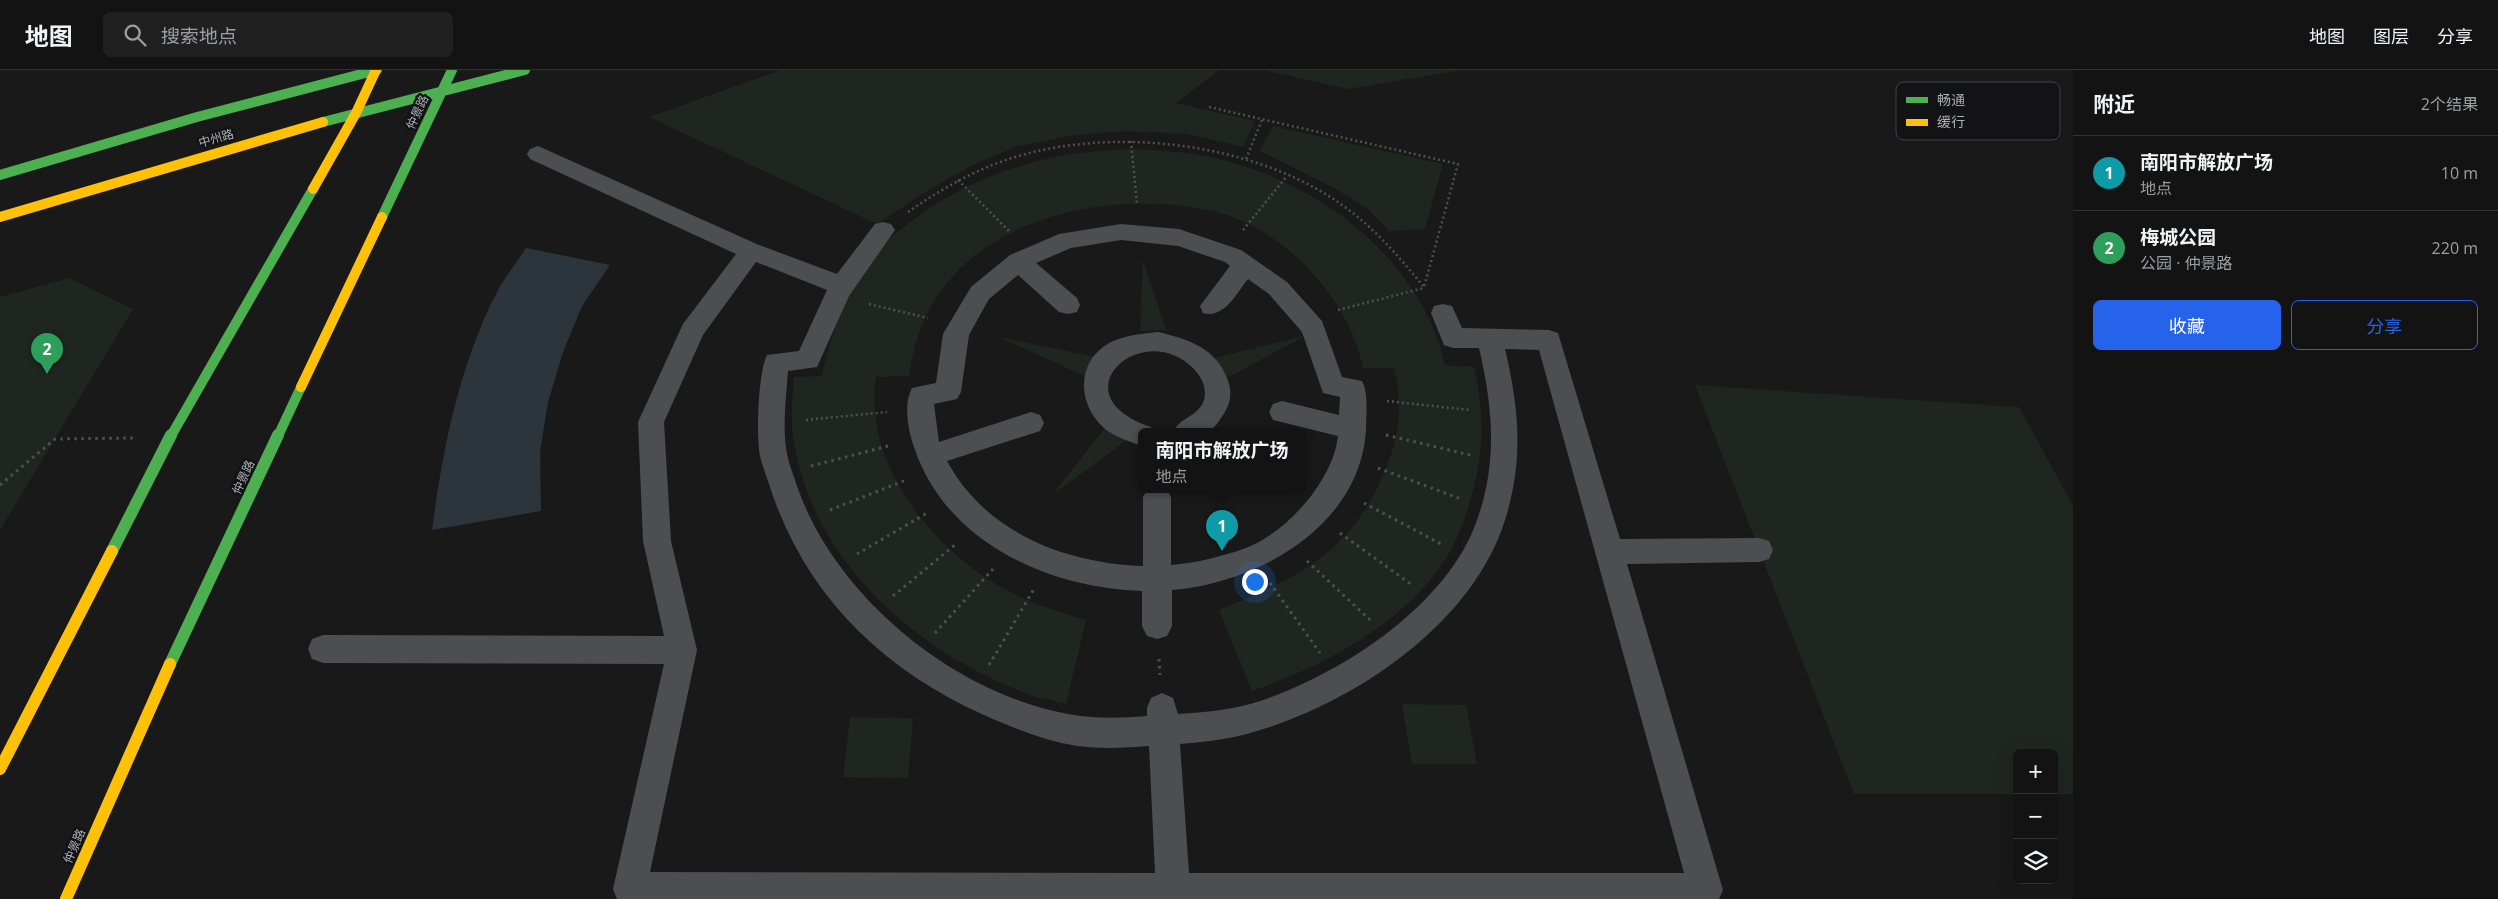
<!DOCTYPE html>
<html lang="zh">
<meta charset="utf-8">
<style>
body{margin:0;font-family:"Open Sans","Noto Sans SC",sans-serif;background:#202021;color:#f1f3f6}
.controls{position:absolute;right:15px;bottom:15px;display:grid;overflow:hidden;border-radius:8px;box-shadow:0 5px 20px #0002}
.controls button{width:45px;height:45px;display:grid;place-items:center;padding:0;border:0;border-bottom:1px solid #323233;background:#131313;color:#f1f3f6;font:25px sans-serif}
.you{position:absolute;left:1254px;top:511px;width:18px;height:18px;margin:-12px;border:4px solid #fff;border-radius:50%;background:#1a73e8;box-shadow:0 0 0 8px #1a73e833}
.badge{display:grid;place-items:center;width:32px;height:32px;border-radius:50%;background:#2563eb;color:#fff;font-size:16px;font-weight:700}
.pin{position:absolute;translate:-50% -41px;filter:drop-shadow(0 1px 2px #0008)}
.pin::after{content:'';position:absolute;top:26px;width:18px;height:15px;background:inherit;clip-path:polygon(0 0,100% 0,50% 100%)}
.popup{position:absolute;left:1138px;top:358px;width:168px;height:65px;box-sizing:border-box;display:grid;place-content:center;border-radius:8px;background:#131313;filter:drop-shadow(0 1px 4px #0005);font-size:16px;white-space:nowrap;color:#9d9ea0}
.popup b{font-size:19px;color:#f1f3f6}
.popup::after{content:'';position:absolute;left:50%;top:100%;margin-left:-10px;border:10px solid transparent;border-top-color:#131313}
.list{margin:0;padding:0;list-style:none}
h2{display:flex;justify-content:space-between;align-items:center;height:65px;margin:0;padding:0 20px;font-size:21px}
h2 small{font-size:16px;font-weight:400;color:#9d9ea0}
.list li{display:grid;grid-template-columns:32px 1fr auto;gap:15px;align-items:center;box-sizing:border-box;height:75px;padding:0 20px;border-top:1px solid #323233}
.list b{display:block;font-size:19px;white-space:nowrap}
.list p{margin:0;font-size:16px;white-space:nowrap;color:#9d9ea0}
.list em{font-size:16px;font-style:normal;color:#9d9ea0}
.actions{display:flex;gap:10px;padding:15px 20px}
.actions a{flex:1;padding:11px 0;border:1px solid #2563eb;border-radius:8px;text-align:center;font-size:18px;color:#2563eb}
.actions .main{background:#2563eb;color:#fff}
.icon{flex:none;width:28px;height:28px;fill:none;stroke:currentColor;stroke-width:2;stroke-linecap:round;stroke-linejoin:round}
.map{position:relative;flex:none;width:2073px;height:829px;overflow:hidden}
header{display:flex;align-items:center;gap:30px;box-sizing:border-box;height:70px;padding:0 25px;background:#131313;border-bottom:1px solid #323233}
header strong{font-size:24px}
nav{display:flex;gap:28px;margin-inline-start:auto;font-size:18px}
.search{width:350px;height:45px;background:#202021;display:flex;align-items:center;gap:12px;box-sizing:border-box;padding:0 18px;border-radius:8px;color:#9d9ea0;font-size:19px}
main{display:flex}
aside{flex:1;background:#131313}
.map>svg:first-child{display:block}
.green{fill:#1f2620}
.water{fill:#2c353b}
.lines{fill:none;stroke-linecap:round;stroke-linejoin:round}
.path-far1{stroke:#4f5053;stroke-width:2.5;stroke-dasharray:2 3;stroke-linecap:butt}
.path{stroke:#4f5053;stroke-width:3;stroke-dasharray:2.5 4.5;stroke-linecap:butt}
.street{fill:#4d4e52;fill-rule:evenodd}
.fast-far1{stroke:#4caf50;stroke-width:10}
.fast{stroke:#4caf50;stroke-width:12}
.slow-far1{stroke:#ffc107;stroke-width:10}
.slow{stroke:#ffc107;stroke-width:12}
.labels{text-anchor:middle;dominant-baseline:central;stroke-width:4.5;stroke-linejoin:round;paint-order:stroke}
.street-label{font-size:12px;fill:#aab0b9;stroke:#131315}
.key{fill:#131315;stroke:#404246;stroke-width:1}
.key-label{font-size:14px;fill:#aab0b9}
</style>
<header>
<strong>地图</strong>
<div class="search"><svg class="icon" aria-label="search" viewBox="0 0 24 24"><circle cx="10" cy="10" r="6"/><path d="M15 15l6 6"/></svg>搜索地点</div>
<nav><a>地图</a><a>图层</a><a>分享</a></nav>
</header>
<main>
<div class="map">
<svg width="2073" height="829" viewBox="0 0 2073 829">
<rect width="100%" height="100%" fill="#191919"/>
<!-- green -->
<path class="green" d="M781,0H1219L1176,33L1255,51L1243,77L1188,64L1126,61L1076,65L1018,76L971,96L927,121L877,154L649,47Z
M1263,0H1461L1348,19Z
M1273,56L1443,94L1425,159L1389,161L1368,139L1334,118L1260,81Z
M1132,79C1160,80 1188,82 1215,88C1318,112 1420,187 1445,295L1474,297C1484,338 1484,380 1473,421C1467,441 1462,460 1452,478C1414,549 1325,596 1252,621L1219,540C1298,508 1353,482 1386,398C1400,364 1403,332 1394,298H1363C1351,238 1303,182 1249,154C1221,140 1187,135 1156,134C1069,130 965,162 925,248C917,266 912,286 909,306L876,307C864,387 922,465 985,507C1016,528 1051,540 1086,550L1066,634C1052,630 1036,628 1022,622C916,579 818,496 795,379C790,356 792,330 794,307L822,306C830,266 848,218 873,185C884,171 899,161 913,150C978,101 1052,81 1132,79Z
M1143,190L1166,260L1140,261Z
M69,208L133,239L0,460V227Z
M1305,266L1227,308L1214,288Z
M999,267L1095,287L1085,306Z
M1695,315L2019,337L2073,436V724H2054V683H2017V724H1854Z
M1109,353L1130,368L1052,425Z
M1402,634L1466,635L1477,694H1412Z
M850,647L913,648L908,708L843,707Z"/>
<!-- water -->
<path class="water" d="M526,178L610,195L582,236L563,282L548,332L540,382L541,441L432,460C443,378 459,296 497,222C505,207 517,192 526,178Z"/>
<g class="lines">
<!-- path-far1 -->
<path class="path-far1" d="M1209,37L1458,94L1424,217
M1131,71L1137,135
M1246,89L1262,50
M958,110L1011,163
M908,142C940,120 974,100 1012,88C1116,55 1261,73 1349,140C1378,162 1400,188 1423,216
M1243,160L1287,106
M869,234L928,248
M1338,240L1424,218
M1387,331L1470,340
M806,350L887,342
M1386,365L1390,366"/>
<!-- path -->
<path class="path" d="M1386,365L1470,385
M811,396L892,375
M1378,398L1461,429
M0,415L55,369L134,368
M1364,433L1443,475
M830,440L906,410
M1340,463L1412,515
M857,484L927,443
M1307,491L1370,550
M1270,513L1320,583
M893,526L956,474
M935,563L993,499
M1159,589L1160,605
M989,595L1034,519"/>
<!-- street -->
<path class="street" d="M538,76L759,175L837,204L875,154L883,152L891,154L895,160L849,226L817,297L788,301C786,329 782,357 787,384C789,394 793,404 796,413C833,525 953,623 1068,644C1094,649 1120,648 1147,646V638L1151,628L1162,623L1173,628L1178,644C1205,642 1234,640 1260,631C1341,604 1445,537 1476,453C1498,394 1493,338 1479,278H1453L1444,275L1431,243L1434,236L1443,234L1452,236L1462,258L1549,260L1558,263L1620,469L1759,468L1769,471L1773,480L1769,489L1759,492L1627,494L1723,820L1719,829H617L613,819L664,594L323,593L312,589L308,579L312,569L323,565L664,566L643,471L638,352L683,254L736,184L530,89L527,84L530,79ZM756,192L827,220L799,281L767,285C758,303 756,365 760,386C762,394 765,403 768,411C802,521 879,598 984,645C1013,658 1045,671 1077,676C1101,679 1125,678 1149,676L1155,803L650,802L697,580L671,471L664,352L703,265ZM1505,279L1539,280L1684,803H1189L1180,674C1202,672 1225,670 1247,664C1350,636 1472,556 1505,450C1524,390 1519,338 1505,279Z
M1121,154L1179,159L1241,180L1287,212L1322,251L1342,307L1362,311C1369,324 1366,344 1366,359C1361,456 1258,513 1172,520V556L1167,566L1157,569L1147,566L1142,556V521C1048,518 945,472 914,377C908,359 903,335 912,318L936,313L943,264L971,217L1010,185L1059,164ZM1121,170L1178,176L1225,192L1230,196L1200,236L1203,243C1224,249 1236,224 1248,209L1269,224L1302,262L1323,323L1340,327L1339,345L1282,331L1273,334L1269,342L1273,350L1338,366C1333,411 1286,464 1243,479C1220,487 1196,493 1171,495V427L1167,420H1147L1143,427V496C1065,493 986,463 947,391L1040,361L1044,353L1040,345L1031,342L939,372L934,334L957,329L961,322L969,265L989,229L1018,205L1059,242L1068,244L1077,242L1080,235L1077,228L1036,193L1071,178Z
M1158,262C1187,269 1214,277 1226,306C1232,318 1232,330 1225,342C1220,349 1216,358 1207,362C1198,365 1183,362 1173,362C1179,348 1199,346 1204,330C1207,318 1202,308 1194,299C1143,246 1055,325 1151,357L1154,362H1142V376C1128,371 1115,367 1104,358C1077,334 1076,292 1109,273C1125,265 1141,264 1158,262Z"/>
<!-- fast-far1 -->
<path class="fast-far1" d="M323,52L525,0
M0,105L197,47L377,0
M382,147L452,0
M171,366L313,119
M278,366L301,317"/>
<!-- fast -->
<path class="fast" d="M112,481L171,365
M170,594L278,365"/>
<!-- slow-far1 -->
<path class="slow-far1" d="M313,119L356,43L376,0
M0,147L323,52
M301,317L382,147"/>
<!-- slow -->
<path class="slow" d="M0,699L112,481
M66,829L170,594"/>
</g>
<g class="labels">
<!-- street labels -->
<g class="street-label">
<text transform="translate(417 42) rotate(-65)">仲景路</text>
<text transform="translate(216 68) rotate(-16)">中州路</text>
<text transform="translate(243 407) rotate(-65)">仲景路</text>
<text transform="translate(74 776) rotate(-66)">仲景路</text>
</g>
</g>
<!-- legend -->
<rect x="1896" y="12" width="164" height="58" rx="8" class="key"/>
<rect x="1906" y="27" width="22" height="6" fill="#4caf50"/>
<rect x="1906" y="49" width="22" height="7" fill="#ffc107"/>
<g class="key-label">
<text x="1937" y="35">畅通</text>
<text x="1937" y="57">缓行</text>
</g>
</svg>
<div class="controls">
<button>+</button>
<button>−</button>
<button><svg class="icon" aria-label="layers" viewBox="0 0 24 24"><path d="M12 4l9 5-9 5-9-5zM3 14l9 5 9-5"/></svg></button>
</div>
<div class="you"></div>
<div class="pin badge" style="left:1222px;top:481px;background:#0f9aa8">1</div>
<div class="popup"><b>南阳市解放广场</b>地点</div>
<div class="pin badge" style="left:47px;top:304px;background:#2e9e5b">2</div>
</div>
<aside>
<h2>附近<small>2个结果</small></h2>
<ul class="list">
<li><span class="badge" style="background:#0f9aa8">1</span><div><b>南阳市解放广场</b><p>地点</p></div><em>10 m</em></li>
<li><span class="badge" style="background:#2e9e5b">2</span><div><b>梅城公园</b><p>公园 · 仲景路</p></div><em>220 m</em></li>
</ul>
<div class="actions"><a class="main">收藏</a><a>分享</a></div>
</aside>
</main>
